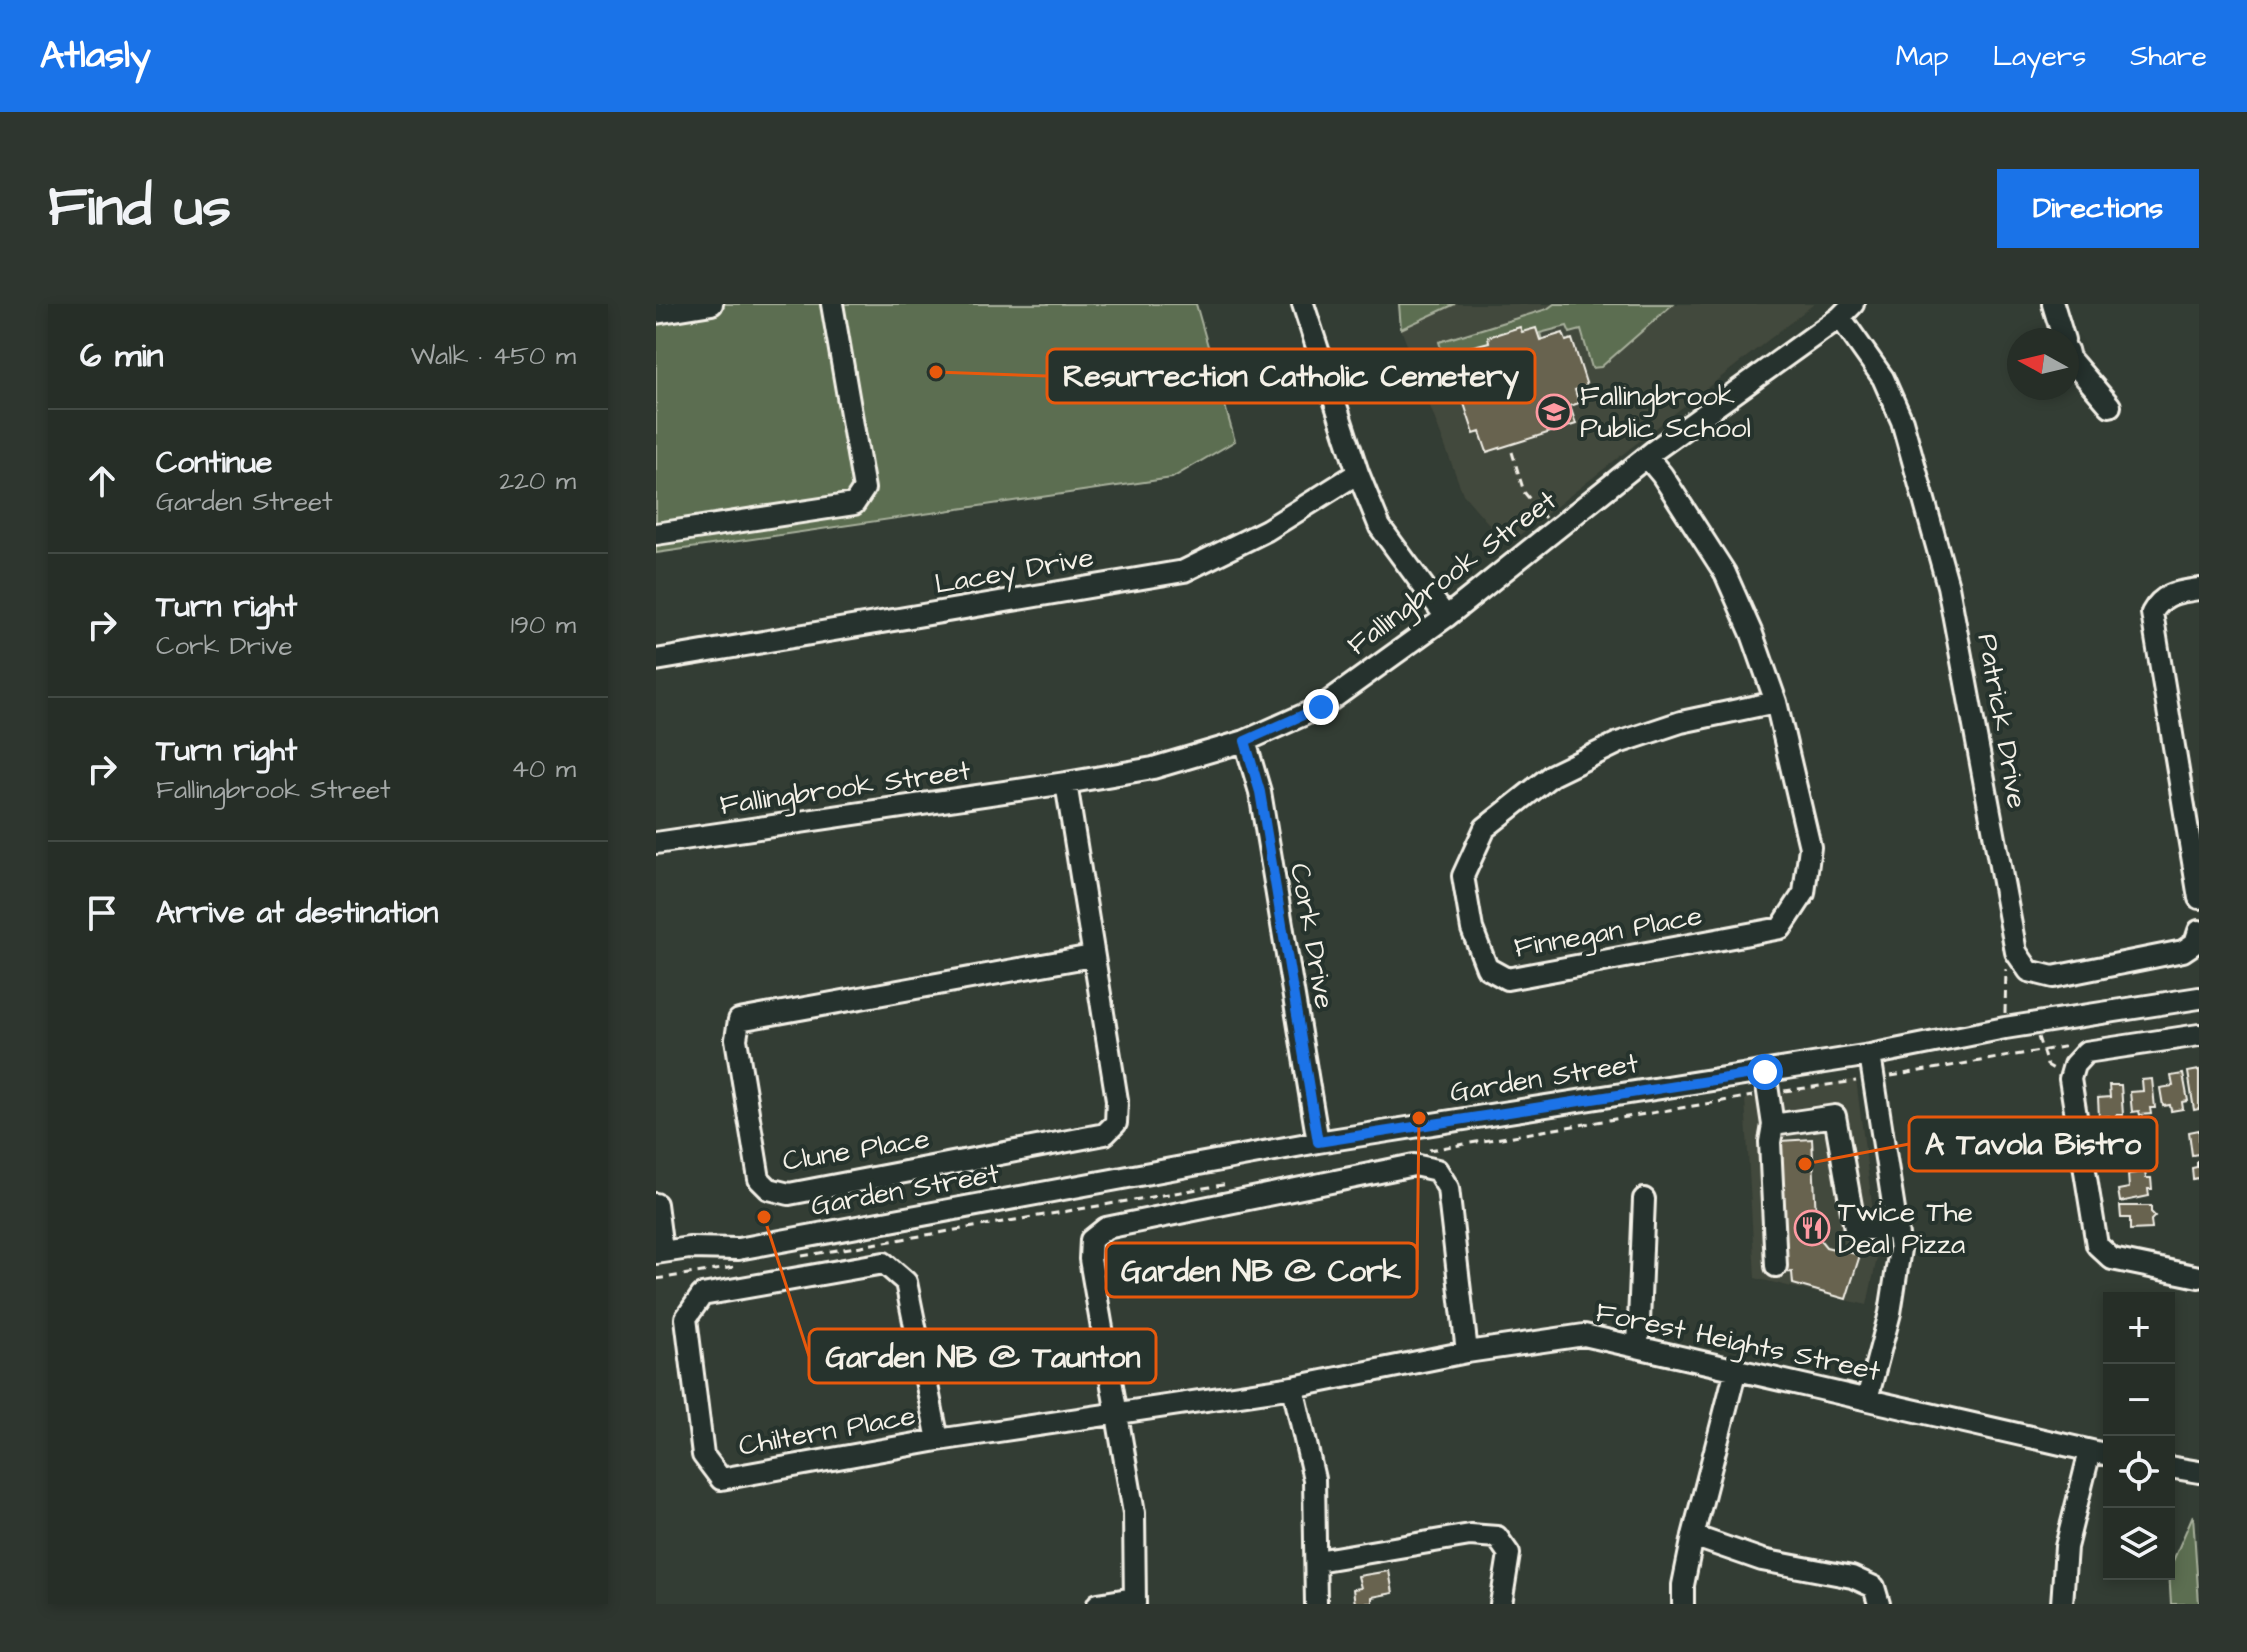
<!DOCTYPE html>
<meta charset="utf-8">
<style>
body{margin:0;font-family:"Architects Daughter",sans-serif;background:#2e362f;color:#f1f3f6}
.controls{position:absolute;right:24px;bottom:24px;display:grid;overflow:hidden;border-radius:0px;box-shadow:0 4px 12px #0003}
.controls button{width:72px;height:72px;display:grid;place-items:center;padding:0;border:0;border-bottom:2px solid #424a44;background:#262e27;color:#f1f3f6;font:40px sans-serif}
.compass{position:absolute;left:1351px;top:24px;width:72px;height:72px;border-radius:50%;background:#262e27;box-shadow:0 4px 12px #0003;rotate:278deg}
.stop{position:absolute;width:24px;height:24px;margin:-18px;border:6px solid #1a73e8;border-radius:50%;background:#fff}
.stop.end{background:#1a73e8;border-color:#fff;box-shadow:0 2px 8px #0008}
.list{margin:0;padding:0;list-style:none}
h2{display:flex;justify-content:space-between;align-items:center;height:104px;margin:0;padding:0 32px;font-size:34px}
h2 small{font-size:26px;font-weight:400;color:#a4a8a7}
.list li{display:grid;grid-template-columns:52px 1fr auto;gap:24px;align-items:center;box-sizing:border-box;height:144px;padding:0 32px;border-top:2px solid #424a44}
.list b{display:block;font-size:30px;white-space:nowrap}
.list p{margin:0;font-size:26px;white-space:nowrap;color:#a4a8a7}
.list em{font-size:26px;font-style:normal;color:#a4a8a7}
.icon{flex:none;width:44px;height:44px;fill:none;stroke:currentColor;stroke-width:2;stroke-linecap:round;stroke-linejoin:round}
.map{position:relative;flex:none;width:1543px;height:1300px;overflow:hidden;border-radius:0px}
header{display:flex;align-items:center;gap:48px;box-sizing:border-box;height:112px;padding:0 40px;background:#1a73e8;color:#fff}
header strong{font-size:38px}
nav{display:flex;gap:44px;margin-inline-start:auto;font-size:28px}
.intro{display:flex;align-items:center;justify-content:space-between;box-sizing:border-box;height:192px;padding:0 48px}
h1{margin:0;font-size:56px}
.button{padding:20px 36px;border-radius:0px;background:#1a73e8;color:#fff;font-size:28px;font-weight:700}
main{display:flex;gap:48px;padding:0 48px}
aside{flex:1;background:#262e27;border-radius:0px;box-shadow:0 4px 12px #0003}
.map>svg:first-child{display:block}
.built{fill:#43483c}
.green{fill:#5c6e51;stroke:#a8b09c;stroke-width:2}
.building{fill:#676350;stroke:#f4f1e8;stroke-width:2}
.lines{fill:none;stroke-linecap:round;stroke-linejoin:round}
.minor-casing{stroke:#f4f1e8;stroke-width:26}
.path{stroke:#f4f1e8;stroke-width:3;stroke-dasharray:8 6;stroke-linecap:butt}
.minor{stroke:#26332d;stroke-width:20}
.route{stroke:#1a73e8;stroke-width:10}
.labels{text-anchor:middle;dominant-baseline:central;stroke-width:8;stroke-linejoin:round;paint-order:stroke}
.poi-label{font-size:28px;fill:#f4f1e8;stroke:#26332d;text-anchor:start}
.street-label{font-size:28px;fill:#f4f1e8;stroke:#26332d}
.leader{fill:none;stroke:#e8590c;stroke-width:3}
.callout-dot{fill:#e8590c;stroke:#26332d;stroke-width:3}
.callout{fill:#26332d;stroke:#e8590c;stroke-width:3}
.callout-label{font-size:30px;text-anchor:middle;font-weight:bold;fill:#f4f1e8}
</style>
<header>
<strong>Atlasly</strong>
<nav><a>Map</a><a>Layers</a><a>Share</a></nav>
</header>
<div class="intro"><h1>Find us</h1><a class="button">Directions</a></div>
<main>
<aside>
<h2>6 min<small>Walk · 450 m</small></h2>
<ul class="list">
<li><svg class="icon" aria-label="ahead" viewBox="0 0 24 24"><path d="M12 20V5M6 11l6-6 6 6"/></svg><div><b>Continue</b><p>Garden Street</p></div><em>220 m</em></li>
<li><svg class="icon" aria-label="right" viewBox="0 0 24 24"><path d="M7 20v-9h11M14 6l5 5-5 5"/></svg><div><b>Turn right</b><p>Cork Drive</p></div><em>190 m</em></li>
<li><svg class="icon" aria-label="right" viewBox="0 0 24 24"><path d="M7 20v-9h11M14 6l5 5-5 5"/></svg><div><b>Turn right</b><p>Fallingbrook Street</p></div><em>40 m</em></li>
<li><svg class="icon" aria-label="arrive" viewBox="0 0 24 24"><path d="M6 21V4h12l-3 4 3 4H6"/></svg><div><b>Arrive at destination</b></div></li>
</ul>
</aside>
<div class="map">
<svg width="1543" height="1300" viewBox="0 0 1543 1300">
<rect width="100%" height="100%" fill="#333d34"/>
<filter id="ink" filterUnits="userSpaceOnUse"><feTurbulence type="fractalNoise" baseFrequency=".0125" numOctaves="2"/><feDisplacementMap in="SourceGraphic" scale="16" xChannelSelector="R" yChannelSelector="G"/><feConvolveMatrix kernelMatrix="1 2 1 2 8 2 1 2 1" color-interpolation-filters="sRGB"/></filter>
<g filter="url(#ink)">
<!-- built -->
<path class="built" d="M799,0H1158L851,241L807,190L745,25Z
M1200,775L1220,931L1221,954L1211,1001L1099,974L1089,795Z"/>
<!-- green -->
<path class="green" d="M0,0H540L579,137L516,174L0,249Z
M743,0H799L745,25Z
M898,0H1017L945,63L936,64L925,26L914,29L911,22L884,29L888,44L791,63L783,38L891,5Z
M1537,1211L1543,1300H1515L1513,1266Z"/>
<!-- building -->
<path class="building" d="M864,23L866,28L880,24L884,36L907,29L910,37L916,35L931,82L919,86L923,99L914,102L920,120L831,148L824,128L818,130L798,69L802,68L795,48L833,38L832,33Z
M1543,766V805L1538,806L1532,768Z
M1527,770L1532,797L1526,798L1527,805L1515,807L1514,801L1507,802L1504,784L1517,782L1515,772Z
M1496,775L1499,804H1494L1495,810L1484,811L1483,807L1476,808L1474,788L1487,787L1486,776Z
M1453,781H1465L1467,811H1460L1458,817H1454L1453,812L1443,813L1442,794L1454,793Z
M1543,826V850L1536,851L1533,828Z
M1156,835L1161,932L1170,943L1204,951L1190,995L1137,980L1136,968L1124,969L1117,846L1124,837Z
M1541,857H1543V877L1542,874L1537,875L1536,864L1541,863Z
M1489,868L1490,874H1495L1496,885H1492L1493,892L1464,898L1462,886L1473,884L1472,870Z
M1464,902H1495V908L1499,912L1495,916L1496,925L1474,926V914H1465Z
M733,1267L737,1289L716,1293V1299L699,1300L697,1285L705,1284L702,1272Z"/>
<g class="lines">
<!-- minor casing -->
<g class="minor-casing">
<path id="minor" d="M647,0L702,169L724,223L790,313
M1397,0L1408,36
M0,9L56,0
M1184,13L1227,74L1246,117L1292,282L1360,648L1373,667L1397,673L1527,647L1539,639L1543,627
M1411,46L1413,54L1454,102
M991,153L1006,171L1069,269L1096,330L1120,398L1154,543L1148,589L1125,624L851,675L831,664L816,625L807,572L829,524L896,471L962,439L1025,418L1120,398
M0,230L198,200L208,185L176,0
M1543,285C1522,288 1507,289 1496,309L1543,594
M0,356L528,267L611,226L702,169
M589,437L604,488L662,838
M410,479L461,796L460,819L449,830L133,890L113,885L103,875L80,735L83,716L436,652
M0,539L410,479L497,464L589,437L665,403L790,313L999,146L1184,13L1197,0
M1543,731L1430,748L1418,761L1414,775L1441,941L1456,955L1543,973
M1109,768L1117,821L1179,812L1199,925H1241
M1117,821L1114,838L1120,962
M0,900L6,946
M0,949L33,944L82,945L662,838L1214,751L1349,724L1543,694
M982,1042L988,895
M637,1083L658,1175L660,1300
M1211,1095L1234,1009L1244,945L1214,751
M282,1136L250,978L228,959L46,991L30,1014L47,1151L65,1175L282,1136L637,1083L811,1048L928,1031L1453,1151
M1513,1163L1543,1168
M1037,1232L1106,1256L1196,1273L1218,1283L1223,1300
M661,1257L814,1231L841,1233L853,1250L845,1300
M442,1300L478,1294
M479,1300L478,1209L434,955L435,936L450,924L758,861L781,866L792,884L811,1048
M1027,1300V1281L1037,1232L1080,1065
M1406,1300L1410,1243L1434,1147"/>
</g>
<!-- path -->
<path class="path" d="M856,148L868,188L889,214
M1349,709L1350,665
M1382,733L1391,761L1401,767
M1235,772L1413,742
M1128,787L1200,777
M773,846L1097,792
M146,952L572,880
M0,975L79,963"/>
<!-- minor -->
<use href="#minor" class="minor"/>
</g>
</g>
<g class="lines" filter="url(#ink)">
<!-- route -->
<path class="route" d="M665,403L589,437L604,488L662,838L1109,768"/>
</g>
<!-- icons -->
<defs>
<g id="school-ring" transform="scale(1.8)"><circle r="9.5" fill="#26332d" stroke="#ff9aa2" stroke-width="1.5"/><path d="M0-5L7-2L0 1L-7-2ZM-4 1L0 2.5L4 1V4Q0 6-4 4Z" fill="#ff9aa2"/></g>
<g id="restaurant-ring" transform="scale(1.8)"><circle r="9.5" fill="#26332d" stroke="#ff9aa2" stroke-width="1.5"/><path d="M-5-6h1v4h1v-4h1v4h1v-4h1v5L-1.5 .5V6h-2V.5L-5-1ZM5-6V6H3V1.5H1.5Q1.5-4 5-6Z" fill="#ff9aa2"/></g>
</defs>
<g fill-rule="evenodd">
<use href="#school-ring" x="898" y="108"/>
<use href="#restaurant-ring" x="1156" y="924"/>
</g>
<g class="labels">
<!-- poi labels -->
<g class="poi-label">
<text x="924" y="92">Fallingbrook<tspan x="924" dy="32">Public School</tspan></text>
<text x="1182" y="908">Twice The<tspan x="1182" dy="32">Deal Pizza</tspan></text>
</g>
<!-- street labels -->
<g class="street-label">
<text transform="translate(358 267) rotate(-10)">Lacey Drive</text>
<text transform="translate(796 269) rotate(-37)">Fallingbrook Street</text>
<text transform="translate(1346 417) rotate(80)">Patrick Drive</text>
<text transform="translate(189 484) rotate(-8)">Fallingbrook Street</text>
<text transform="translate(952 628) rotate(-10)">Finnegan Place</text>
<text transform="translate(656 632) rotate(80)">Cork Drive</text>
<text transform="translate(888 774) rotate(-9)">Garden Street</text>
<text transform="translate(200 846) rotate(-9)">Clune Place</text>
<text transform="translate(249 886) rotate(-10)">Garden Street</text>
<text transform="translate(1082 1038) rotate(12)">Forest Heights Street</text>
<text transform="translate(171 1127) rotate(-10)">Chiltern Place</text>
</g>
</g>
<!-- callouts -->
<path class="leader" d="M280 68L391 72M1149 860L1253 840M763 814L761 966M108 913L153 1052"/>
<g class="callout-dot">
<circle cx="280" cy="68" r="8"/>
<circle cx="1149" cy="860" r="8"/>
<circle cx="763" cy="814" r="8"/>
<circle cx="108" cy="913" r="8"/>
</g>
<g class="callout">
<rect x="391" y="45" width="488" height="54" rx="8"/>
<rect x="1253" y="813" width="248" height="54" rx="8"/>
<rect x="450" y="939" width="311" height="54" rx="8"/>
<rect x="153" y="1025" width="347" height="54" rx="8"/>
</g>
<g class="callout-label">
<text x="635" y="82">Resurrection Catholic Cemetery</text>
<text x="1377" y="850">A Tavola Bistro</text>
<text x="605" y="977">Garden NB @ Cork</text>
<text x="327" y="1063">Garden NB @ Taunton</text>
</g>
</svg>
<div class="controls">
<button>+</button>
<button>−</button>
<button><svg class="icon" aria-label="locate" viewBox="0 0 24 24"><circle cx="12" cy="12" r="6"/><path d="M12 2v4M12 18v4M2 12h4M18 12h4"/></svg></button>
<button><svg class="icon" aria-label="layers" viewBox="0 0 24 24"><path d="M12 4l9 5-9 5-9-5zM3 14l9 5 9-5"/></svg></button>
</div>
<svg class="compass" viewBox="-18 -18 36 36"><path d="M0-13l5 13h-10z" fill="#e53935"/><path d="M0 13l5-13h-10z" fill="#a4a8a7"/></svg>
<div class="stop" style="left:1109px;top:768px"></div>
<div class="stop end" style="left:665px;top:403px"></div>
</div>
</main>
